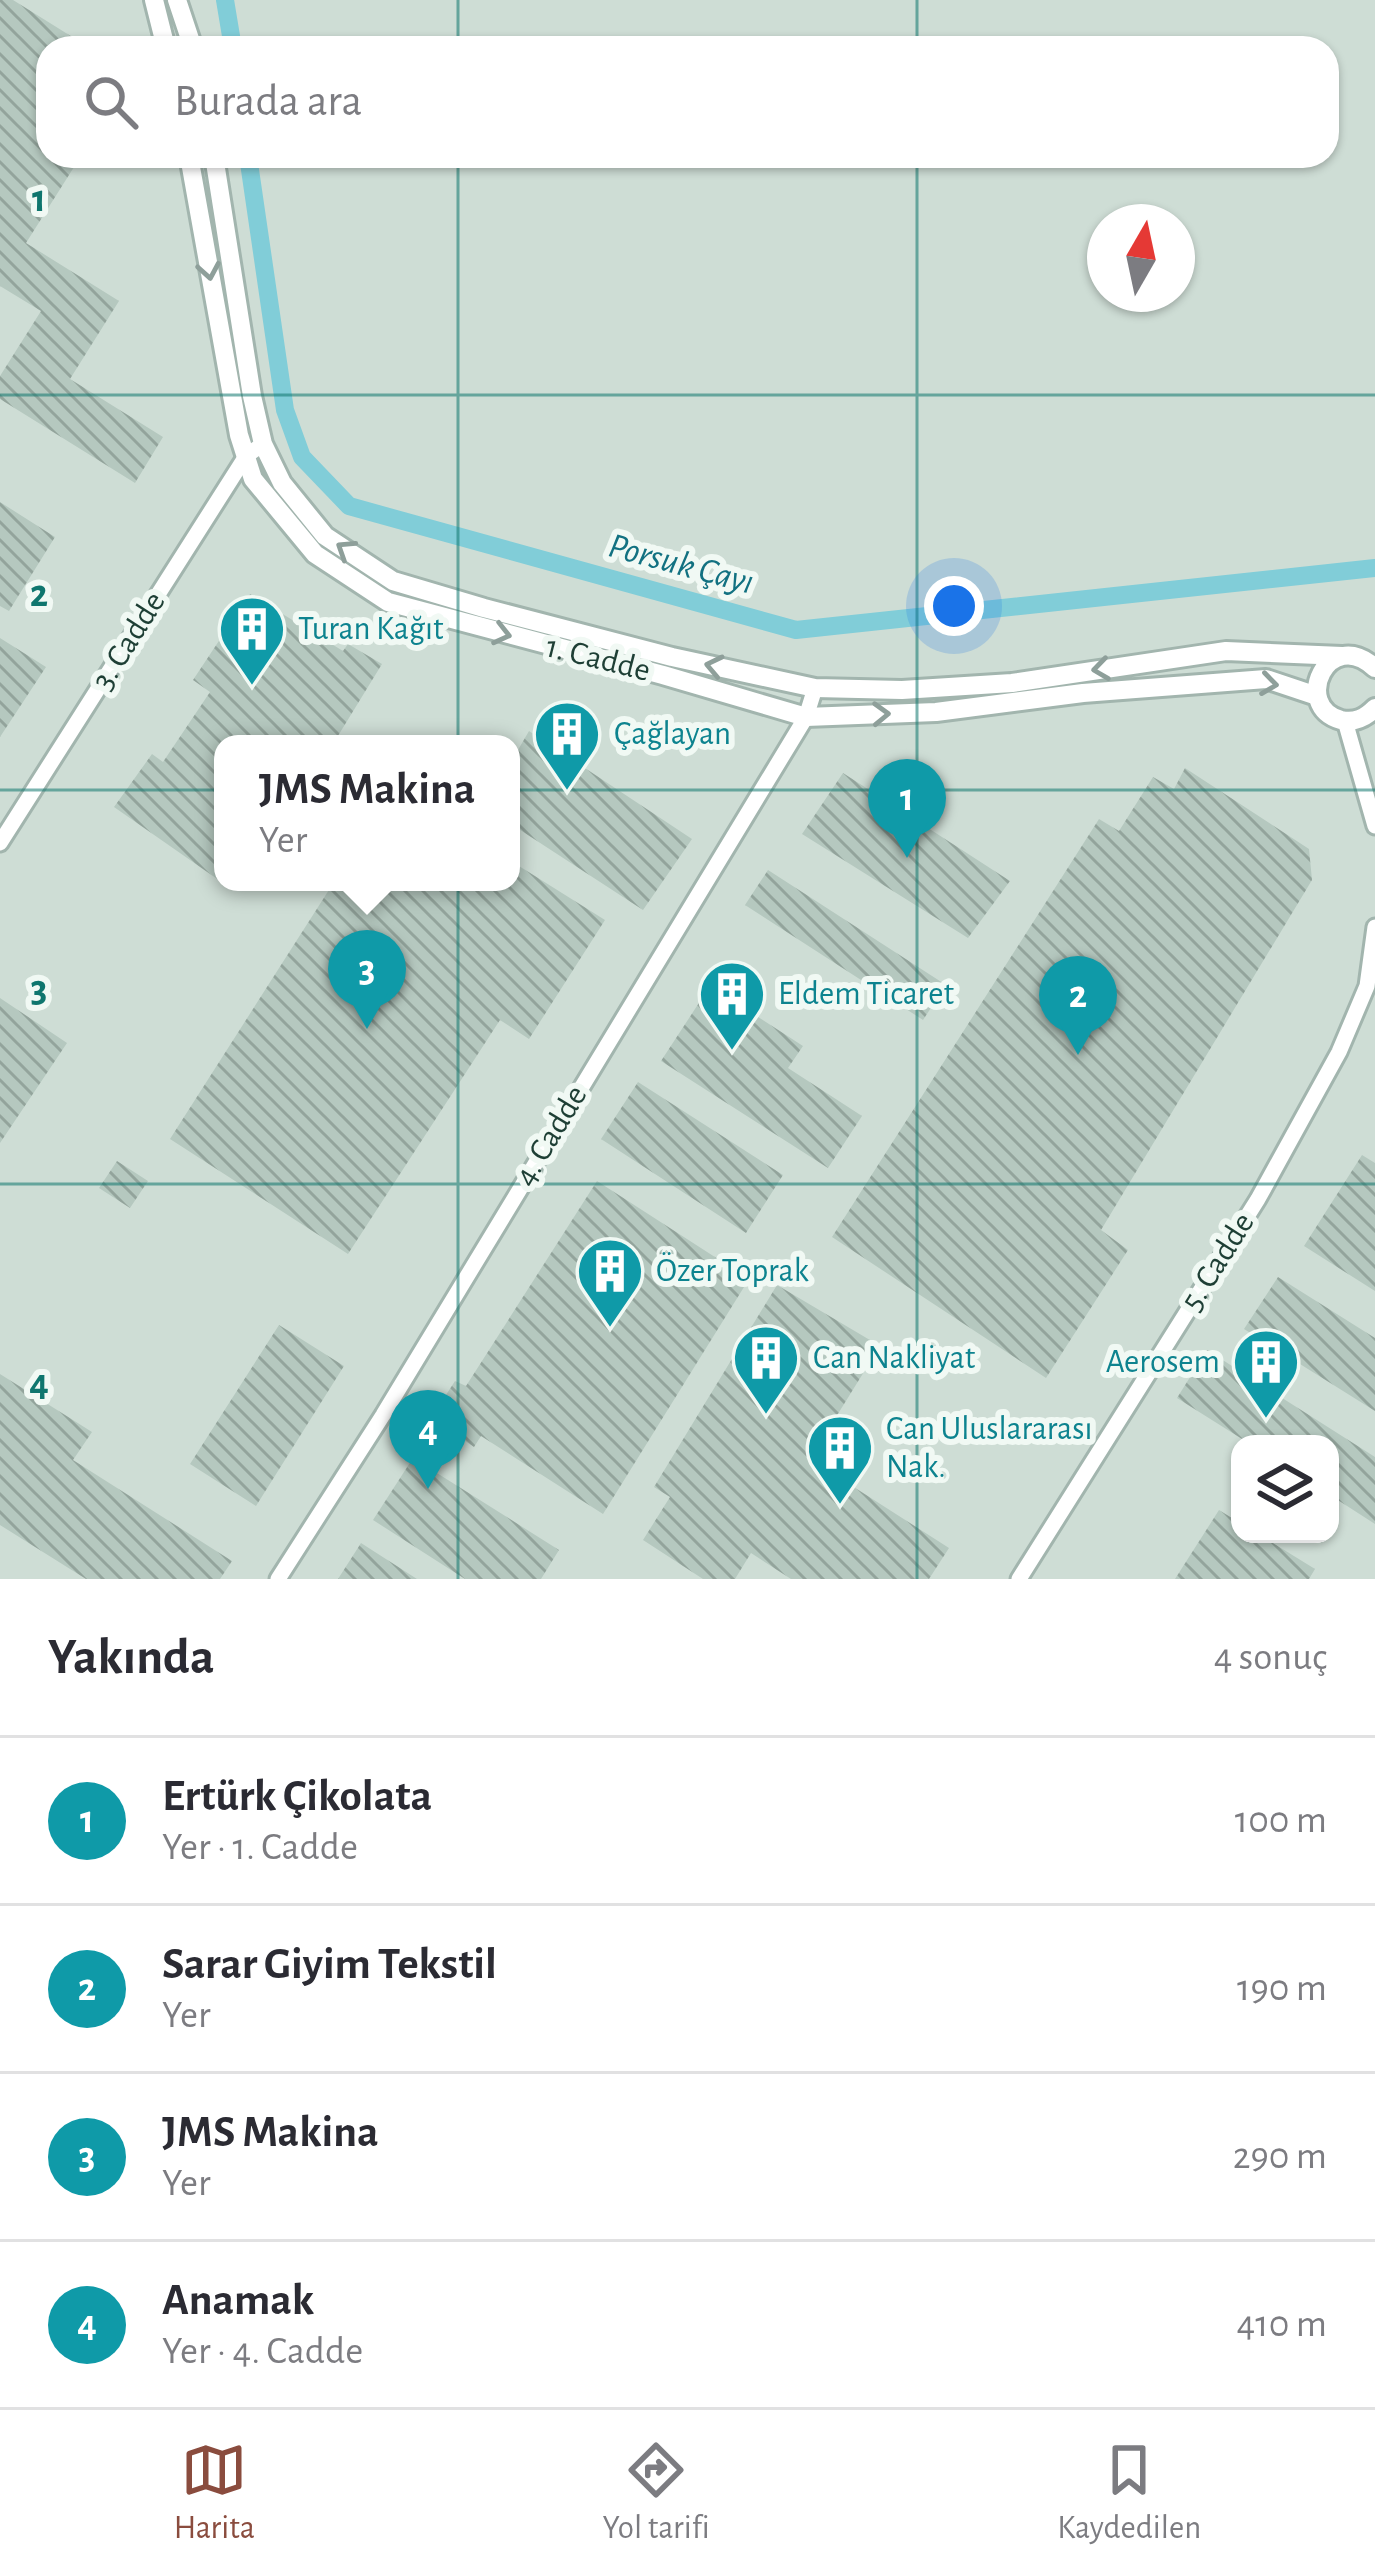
<!DOCTYPE html>
<html lang="tr">
<meta charset="utf-8">
<style>
body{margin:0;font-family:"Alegreya Sans",sans-serif;background:#f7f7f7;color:#2b2b33}
.controls{position:absolute;right:36px;bottom:36px;display:grid;overflow:hidden;border-radius:24px;box-shadow:0 3px 9px #0004}
.controls button{width:108px;height:108px;display:grid;place-items:center;padding:0;border:0;border-bottom:3px solid #e1e1e2;background:#fff;color:#2b2b33;font:60px sans-serif}
.compass{position:absolute;left:1087px;top:204px;width:108px;height:108px;border-radius:50%;background:#fff;box-shadow:0 3px 9px #0004;rotate:9deg}
.you{position:absolute;left:954px;top:606px;width:42px;height:42px;margin:-30px;border:9px solid #fff;border-radius:50%;background:#1a73e8;box-shadow:0 0 0 18px #1a73e833}
.badge{display:grid;place-items:center;width:78px;height:78px;border-radius:50%;background:#8a4c3e;color:#fff;font-size:39px;font-weight:700}
.pin{position:absolute;translate:-50% -99px;filter:drop-shadow(0 3px 6px #0008)}
.pin::after{content:'';position:absolute;top:63px;width:42px;height:36px;background:inherit;clip-path:polygon(0 0,100% 0,50% 100%)}
.popup{position:absolute;left:214px;top:735px;width:306px;height:156px;box-sizing:border-box;display:grid;place-content:center;border-radius:24px;background:#fff;filter:drop-shadow(0 3px 9px #0005);font-size:39px;white-space:nowrap;color:#7c7c81}
.popup b{font-size:45px;color:#2b2b33}
.popup::after{content:'';position:absolute;left:50%;top:100%;margin-left:-24px;border:24px solid transparent;border-top-color:#fff}
.list{margin:0;padding:0;list-style:none}
h2{display:flex;justify-content:space-between;align-items:center;height:156px;margin:0;padding:0 48px;font-size:51px}
h2 small{font-size:39px;font-weight:400;color:#7c7c81}
.list li{display:grid;grid-template-columns:78px 1fr auto;gap:36px;align-items:center;box-sizing:border-box;height:168px;padding:0 48px;border-top:3px solid #e1e1e2}
.list b{display:block;font-size:45px;white-space:nowrap}
.list p{margin:0;font-size:39px;white-space:nowrap;color:#7c7c81}
.list em{font-size:39px;font-style:normal;color:#7c7c81}
.icon{flex:none;width:66px;height:66px;fill:none;stroke:currentColor;stroke-width:2;stroke-linecap:round;stroke-linejoin:round}
.map{position:relative;flex:none;width:1375px;height:1579px;overflow:hidden}
.search{position:absolute;background:#fff;box-shadow:0 3px 9px #0004;left:36px;right:36px;top:36px;height:132px;display:flex;align-items:center;gap:30px;box-sizing:border-box;padding:0 42px;border-radius:36px;color:#7c7c81;font-size:45px}
.sheet{height:828px;background:#fff}
nav{display:flex;justify-content:space-around;align-items:center;box-sizing:border-box;height:168px;border-top:3px solid #e1e1e2;background:#fff;font-size:33px;color:#7c7c81}
nav a{display:grid;justify-items:center;gap:6px}
nav .on{color:#8a4c3e}
.map>svg:first-child{display:block}
.built{fill:#ceddd5;fill-rule:evenodd}
.lines{fill:none;stroke-linecap:round;stroke-linejoin:round}
.canal{stroke:#81cdd8;stroke-width:18}
.building{fill:url(#building-back-hatch)}
.minor-casing{stroke:#a2b5ae;stroke-width:21}
.tertiary-casing{stroke:#a2b5ae;stroke-width:24}
.minor{stroke:#fff;stroke-width:15}
.tertiary{stroke:#fff;stroke-width:18}
.oneway{stroke:#8e9f9a}
.grid{fill:none;stroke:#0f766e;stroke-width:3;stroke-opacity:0.55}
.labels{text-anchor:middle;dominant-baseline:central;stroke-width:12;stroke-linejoin:round;paint-order:stroke}
.culture-label{font-size:33px;fill:#0d838f;stroke:#f1f9f4;text-anchor:start}
.street-label{font-size:33px;fill:#1e3f35;stroke:#f1f9f4}
.water-label{font-size:36px;font-style:italic;fill:#127181;stroke:#f1f9f4}
.grid-label{font-size:39px;text-anchor:middle;font-weight:bold;fill:#0f766e;stroke:#f1f9f4;stroke-width:12;stroke-linejoin:round;paint-order:stroke}
</style>
<div class="map">
<svg width="1375" height="1579" viewBox="0 0 1375 1579">
<defs>
<pattern id="building-back-hatch" width="6" height="6" patternUnits="userSpaceOnUse" patternTransform="scale(3)"><rect width="6" height="6" fill="#b5c8bf"/><path d="M-1 5l2 2M0 0l6 6M5-1l2 2" fill="none" stroke="#93a49c"/></pattern>
</defs>
<rect width="100%" height="100%" fill="#e0ede7"/>
<!-- built -->
<path class="built" d="M0,0H1375V1579H0ZM48,48H1327V156H48ZM1105,222H1177V294H1105ZM223,744H511V882H223ZM1240,1444H1330V1534H1240Z"/>
<g class="lines">
<!-- canal -->
<path class="canal" d="M225,0L233,48
M248,156L285,410L302,457L349,506L796,630L1375,568"/>
</g>
<!-- building -->
<path class="building" d="M0,0H13L90,48H48V156H81L26,243L119,301L70,379L163,437L135,483L0,399V376L41,311L0,286Z
M0,502L55,537L9,611L0,606Z
M250,594L343,651L348,644L382,664L333,744H223V883L114,807L152,754L163,762L210,692L193,680Z
M0,638L46,667L0,737Z
M529,731L692,839L643,910L511,824V762Z
M1185,768L1309,849L1312,880L1101,1230L1128,1250L1046,1378L832,1237L1099,819L1119,831L1153,777L1174,789Z
M843,773L1010,881L968,938L802,834Z
M511,861L605,920L529,1039L500,1020L348,1254L170,1139L334,882H511Z
M768,870L946,985L923,1020L745,905Z
M710,986L803,1046L788,1068L862,1116L828,1168L661,1061Z
M0,998L67,1043L0,1143Z
M638,1082L783,1175L746,1233L601,1139Z
M1362,1155L1375,1163V1291L1304,1246Z
M117,1161L148,1181L130,1208L99,1188Z
M597,1181L749,1279L603,1514L481,1436L474,1447L431,1418L455,1381L466,1386Z
M1278,1277L1375,1338V1411L1244,1329Z
M777,1285L880,1346L810,1459L949,1548L929,1579H791L751,1553L735,1579H703L643,1540L670,1497L654,1487Z
M279,1325L344,1366L256,1506L190,1464Z
M1207,1350L1375,1457V1524L1330,1495V1444H1250L1177,1398Z
M0,1374L92,1432L73,1460L232,1561L220,1579H86L0,1525Z
M413,1458L559,1550L541,1579H465L373,1520Z
M1219,1510L1240,1523V1534H1258L1315,1569L1309,1579H1175Z
M361,1543L417,1579H338Z"/>
<g class="lines">
<!-- minor casing -->
<g class="minor-casing">
<path id="minor" d="M1345,721L1375,826
M0,843L246,456L263,444
M278,1579L383,1415L806,717L815,688
M1019,1579L1258,1199L1339,1052L1367,986L1375,927"/>
</g>
<!-- tertiary casing -->
<g class="tertiary-casing">
<path id="tertiary" d="M154,0L166,48
M177,0L193,48
M189,156L239,435L253,479L315,554L388,602L663,675L806,717L936,712L1083,693L1266,679L1317,696
M214,156L252,396L263,444L282,483L325,536L393,581L484,608L672,657L815,688L902,690L1012,683L1226,651L1342,656
M1375,668C1328,625 1291,706 1341,720C1355,723 1365,718 1375,708"/>
</g>
<!-- minor -->
<use href="#minor" class="minor"/>
<!-- tertiary -->
<use href="#tertiary" class="tertiary"/>
</g>
<!-- one-way arrows -->
<defs><path id="oneway-chevron" d="M-2-3.5L2.5 0L-2 3.5" fill="none" stroke-width="1.6" stroke-linecap="round" stroke-linejoin="round" transform="scale(3)"/></defs>
<g class="oneway">
<use href="#oneway-chevron" transform="translate(209 271) rotate(80)"/>
<use href="#oneway-chevron" transform="translate(345 549) rotate(-147)"/>
<use href="#oneway-chevron" transform="translate(502 634) rotate(14)"/>
<use href="#oneway-chevron" transform="translate(714 666) rotate(-168)"/>
<use href="#oneway-chevron" transform="translate(1101 669) rotate(172)"/>
<use href="#oneway-chevron" transform="translate(1269 684) rotate(8)"/>
<use href="#oneway-chevron" transform="translate(881 714) rotate(-2)"/>
</g>
<!-- grid -->
<path class="grid" d="M458,0V48M917,0V48M458,156V1579M917,156V1579M0,395H1375M0,790H1375M0,1184H1375"/>
<!-- icons -->
<defs>
<g id="building-pin" transform="scale(3.45)"><path d="M0 17L-7.5 6A9.5 9.5 0 1 1 7.5 6Z" fill="#0f9aa8" stroke="#f1f9f4"/><path d="M-4-6H4V6H1V3H-1V6H-4ZM-2.5-4.3h1.7v1.8h-1.7ZM.8-4.3h1.7v1.8H.8ZM-2.5-1h1.7V.8h-1.7ZM.8-1h1.7V.8H.8Z" fill="#fff"/></g>
</defs>
<g fill-rule="evenodd">
<use href="#building-pin" x="252" y="629"/>
<use href="#building-pin" x="567" y="734"/>
<use href="#building-pin" x="732" y="994"/>
<use href="#building-pin" x="610" y="1271"/>
<use href="#building-pin" x="766" y="1358"/>
<use href="#building-pin" x="1266" y="1362"/>
<use href="#building-pin" x="840" y="1448"/>
</g>
<g class="labels">
<!-- culture labels -->
<g class="culture-label">
<text x="298" y="629">Turan Kağıt</text>
<text x="614" y="734">Çağlayan</text>
<text x="778" y="994">Eldem Ticaret</text>
<text x="656" y="1271">Özer Toprak</text>
<text x="813" y="1358">Can Nakliyat</text>
<text x="1220" y="1362" text-anchor="end">Aerosem</text>
<text x="886" y="1429">Can Uluslararası<tspan x="886" dy="38">Nak.</tspan></text>
</g>
<!-- street labels -->
<g class="street-label">
<text transform="translate(129 641) rotate(-58)">3. Cadde</text>
<text transform="translate(598 659) rotate(14)">1. Cadde</text>
<text transform="translate(551 1136) rotate(-59)">4. Cadde</text>
<text transform="translate(1218 1262) rotate(-58)">5. Cadde</text>
</g>
<!-- water labels -->
<g class="water-label">
<text transform="translate(681 564) rotate(15)">Porsuk Çayı</text>
</g>
</g>
<g class="grid-label">
<text x="39" y="211">1</text>
<text x="39" y="606">2</text>
<text x="39" y="1001">3</text>
<text x="39" y="1395">4</text>
</g>
</svg>
<div class="controls">
<button><svg class="icon" aria-label="layers" viewBox="0 0 24 24"><path d="M12 4l9 5-9 5-9-5zM3 14l9 5 9-5"/></svg></button>
</div>
<svg class="compass" viewBox="-18 -18 36 36"><path d="M0-13l5 13h-10z" fill="#e53935"/><path d="M0 13l5-13h-10z" fill="#7c7c81"/></svg>
<div class="you"></div>
<div class="pin badge" style="left:907px;top:858px;background:#0f9aa8">1</div>
<div class="pin badge" style="left:1078px;top:1055px;background:#0f9aa8">2</div>
<div class="pin badge" style="left:367px;top:1029px;background:#0f9aa8">3</div>
<div class="popup"><b>JMS Makina</b>Yer</div>
<div class="pin badge" style="left:428px;top:1489px;background:#0f9aa8">4</div>
<div class="search"><svg class="icon" aria-label="search" viewBox="0 0 24 24"><circle cx="10" cy="10" r="6"/><path d="M15 15l6 6"/></svg>Burada ara</div>
</div>
<section class="sheet">
<h2>Yakında<small>4 sonuç</small></h2>
<ul class="list">
<li><span class="badge" style="background:#0f9aa8">1</span><div><b>Ertürk Çikolata</b><p>Yer · 1. Cadde</p></div><em>100 m</em></li>
<li><span class="badge" style="background:#0f9aa8">2</span><div><b>Sarar Giyim Tekstil</b><p>Yer</p></div><em>190 m</em></li>
<li><span class="badge" style="background:#0f9aa8">3</span><div><b>JMS Makina</b><p>Yer</p></div><em>290 m</em></li>
<li><span class="badge" style="background:#0f9aa8">4</span><div><b>Anamak</b><p>Yer · 4. Cadde</p></div><em>410 m</em></li>
</ul>
</section>
<nav>
<a class="on"><svg class="icon" aria-label="map" viewBox="0 0 24 24"><path d="M3 6l6-2 6 2 6-2v14l-6 2-6-2-6 2zM9 4v14M15 6v14"/></svg>Harita</a>
<a><svg class="icon" aria-label="directions" viewBox="0 0 24 24"><path d="M12 3l9 9-9 9-9-9zM9 14v-3h6M13 9l2 2-2 2"/></svg>Yol tarifi</a>
<a><svg class="icon" aria-label="saved" viewBox="0 0 24 24"><path d="M7 4h10v16l-5-4-5 4z"/></svg>Kaydedilen</a>
</nav>
